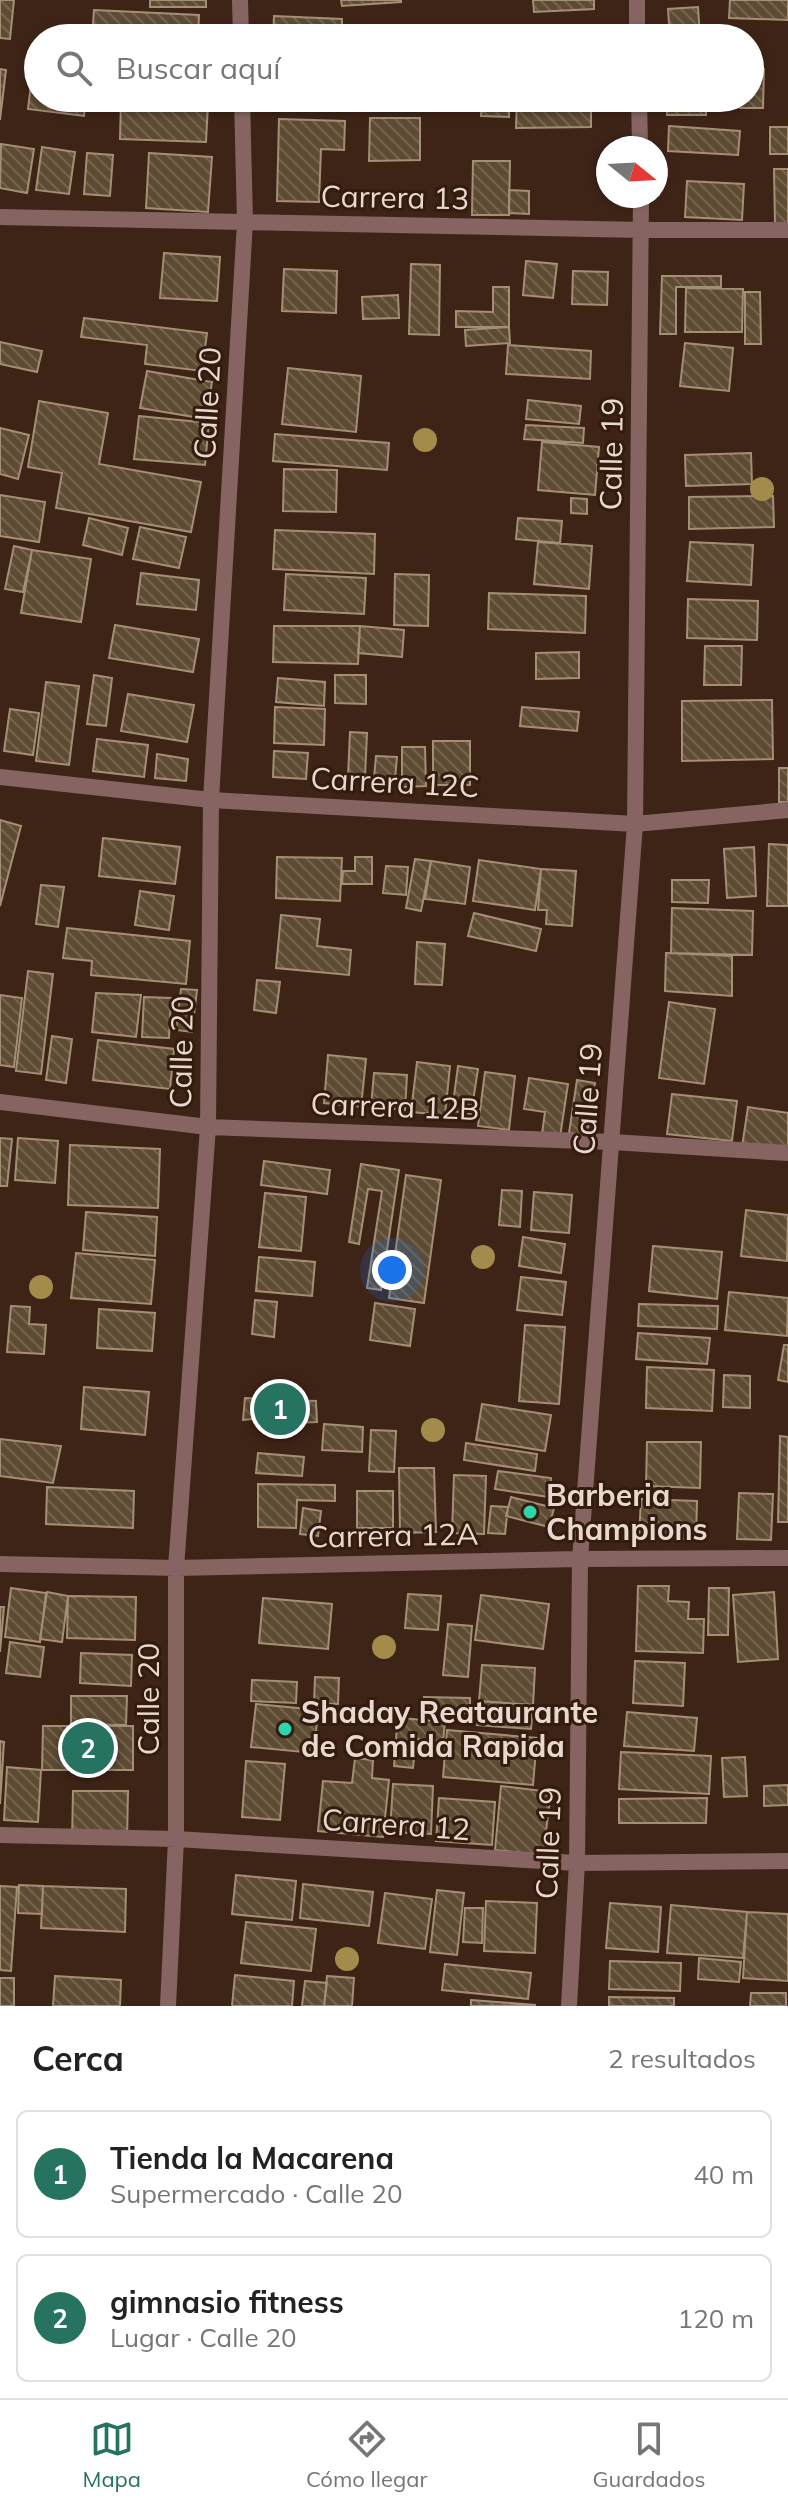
<!DOCTYPE html>
<html lang="es">
<meta charset="utf-8">
<style>
body{margin:0;font-family:Mulish,sans-serif;background:#f2f2f2;color:#222}
.compass{position:absolute;left:596px;top:136px;width:72px;height:72px;border-radius:50%;background:#fff;box-shadow:0 2px 6px #0004;rotate:108deg}
.you{position:absolute;left:392px;top:1270px;width:28px;height:28px;margin:-20px;border:6px solid #fff;border-radius:50%;background:#1a73e8;box-shadow:0 0 0 12px #1a73e833}
.badge{display:grid;place-items:center;width:52px;height:52px;border-radius:50%;background:#267360;color:#fff;font-size:26px;font-weight:700}
.pin{position:absolute;translate:-50% -50%;border:4px solid #fff;box-shadow:0 2px 8px #0006}
.list{margin:0;padding:0;list-style:none}
h2{display:flex;justify-content:space-between;align-items:center;height:104px;margin:0;padding:0 32px;font-size:34px}
h2 small{font-size:26px;font-weight:400;color:#767676}
.list li{display:grid;grid-template-columns:52px 1fr auto;gap:24px;align-items:center;box-sizing:border-box;height:128px;margin:0 16px 16px;padding:0 16px;border:2px solid #e0e0e0;border-radius:12px}
.list b{display:block;font-size:30px;white-space:nowrap}
.list p{margin:0;font-size:26px;white-space:nowrap;color:#767676}
.list em{font-size:26px;font-style:normal;color:#767676}
.icon{flex:none;width:44px;height:44px;fill:none;stroke:currentColor;stroke-width:2;stroke-linecap:round;stroke-linejoin:round}
.map{position:relative;flex:none;width:788px;height:2006px;overflow:hidden}
.search{position:absolute;background:#fff;box-shadow:0 2px 6px #0004;left:24px;right:24px;top:24px;height:88px;display:flex;align-items:center;gap:20px;box-sizing:border-box;padding:0 28px;border-radius:44px;color:#767676;font-size:30px}
.sheet{height:392px;background:#fff}
nav{display:flex;justify-content:space-around;align-items:center;box-sizing:border-box;height:112px;border-top:2px solid #e0e0e0;background:#fff;font-size:22px;color:#767676}
nav a{display:grid;justify-items:center;gap:4px}
nav .on{color:#267360}
.map>svg:first-child{display:block}
.building{fill:url(#building-back-hatch);stroke:#a48f75;stroke-width:2}
.lines{fill:none;stroke-linecap:round;stroke-linejoin:round}
.street{stroke:#866461;stroke-width:16}
.tree{fill:#a38b4b}
.poi-dot{fill:#2cd5ab;stroke:#331b0d;stroke-width:3}
.labels{text-anchor:middle;dominant-baseline:central;stroke-width:6;stroke-linejoin:round;paint-order:stroke}
.street-label{font-size:30px;fill:#e9d8cf;stroke:#331b0d}
.poi-label{font-size:30px;font-weight:bold;fill:#e9d8cf;stroke:#331b0d;text-anchor:start}
</style>
<div class="map">
<svg width="788" height="2006" viewBox="0 0 788 2006">
<defs>
<pattern id="building-back-hatch" width="6" height="6" patternUnits="userSpaceOnUse" patternTransform="scale(2)"><rect width="6" height="6" fill="#5e4b33"/><path d="M-1 5l2 2M0 0l6 6M5-1l2 2" fill="none" stroke="#756450"/></pattern>
</defs>
<rect width="100%" height="100%" fill="#3e2417"/>
<!-- building -->
<path class="building" d="M0,0H14L10,39L0,38Z
M150,0H206V7H150Z
M341,0H401V2L342,6Z
M533,0H594V9L534,12Z
M730,0H788V20L729,18Z
M698,7L700,38H670L668,9Z
M94,10L199,15L198,38H92Z
M274,16L342,19V38H273Z
M36,42L38,98H86L84,116L28,109Z
M750,68L764,69L763,108H740L741,98H750Z
M0,69L6,70L0,120Z
M277,98H353V109L277,110Z
M482,98H509V117L481,116Z
M591,98V127L516,128L517,99Z
M121,101L208,104L206,142L120,139Z
M668,102H706V115H667Z
M370,118H420V160L369,161Z
M279,119L345,121L344,150L321,149L319,202L277,201Z
M669,126L740,131L738,155L668,151Z
M770,127H788V154H770Z
M1,144L34,149L27,193L0,188Z
M42,147L75,152L69,194L36,190Z
M87,153L113,155L110,196L84,194Z
M149,153L212,157L208,212L146,208Z
M473,161H510L509,215H472Z
M774,169H788V224H775Z
M687,181L744,184L742,220L685,217Z
M509,190L529,191V214L509,213Z
M164,253L220,257L217,301L160,298Z
M526,261L557,264L553,298L523,295Z
M411,264L440,265L439,335L409,334Z
M284,269L337,271L336,313L282,311Z
M573,271L608,272L607,305L572,304Z
M662,276H721V287H676V334H660Z
M493,287H509V327H456V311L493,312Z
M686,288L743,289L742,332H685Z
M745,292H760L761,344H745Z
M398,295L399,318L363,319L362,297Z
M84,318L207,333L202,371L145,364L147,345L81,337Z
M509,327L510,343L466,346L465,330Z
M0,342L42,351L37,372L0,364Z
M685,343L733,348L729,391L680,386Z
M508,345L591,351L590,379L506,374Z
M288,368L361,376L356,432L282,424Z
M147,371L212,382L206,419L140,408Z
M528,400L581,406L579,424L526,419Z
M39,401L108,413L99,464L201,482L191,532L56,508L62,473L28,467Z
M139,416L209,423L205,465L134,459Z
M526,425L584,428L583,443L524,439Z
M0,428L29,435L18,479L0,474Z
M275,434L389,443L387,470L273,461Z
M542,442L599,447L595,495L538,490Z
M751,453L752,484L686,486L685,455Z
M284,469L337,470L336,512L283,511Z
M0,495L45,502L39,542L0,536Z
M773,496L774,527L689,529V497Z
M571,498L587,499V514L571,513Z
M89,518L128,528L122,555L83,545Z
M518,518L562,521L560,543L516,539Z
M140,527L186,537L179,568L133,559Z
M275,530L375,534L374,574L273,569Z
M538,542L592,546L589,589L534,584Z
M690,542L753,545L751,585L687,581Z
M14,546L32,550L23,592L5,589Z
M32,550L91,559L81,622L21,613Z
M141,573L199,580L196,610L137,604Z
M286,574L366,578L364,614L284,610Z
M395,574L429,575L428,626L394,625Z
M489,593L586,596L585,633L488,629Z
M688,599L758,601L757,640L687,638Z
M115,625L199,639L193,672L109,658Z
M274,626H360L358,664L273,662Z
M360,626L404,630L402,657L358,653Z
M705,646H742L741,685H704Z
M579,652V678L536,679V653Z
M94,675L112,678L106,726L87,724Z
M335,675H366V704L335,703Z
M278,678L325,682L324,706L276,702Z
M46,682L79,686L69,765L36,761Z
M128,694L194,705L187,742L121,731Z
M772,700L773,759L682,761V701Z
M275,707L325,709L324,745L274,743Z
M522,707L579,712L577,731L520,726Z
M10,709L39,713L33,755L4,751Z
M350,732L367,733L365,777H348Z
M97,739L148,745L144,777L93,771Z
M433,741H470V785H433Z
M402,747H425L426,786L402,787Z
M274,751L308,753L306,779L273,777Z
M157,754L188,759L186,781L155,778Z
M376,756L397,757L395,779L374,778Z
M779,768H788V802H779Z
M0,820L21,826L0,906Z
M103,838L180,847L175,884L99,876Z
M769,844L788,845V906H767Z
M754,847L756,896L727,898L724,849Z
M277,857L342,858L340,901L276,898Z
M355,857H372V884H342L343,871H355Z
M415,859L431,861L421,911L406,908Z
M479,860L541,869L535,910L473,901Z
M431,861L470,867L465,904L425,899Z
M386,866L408,867L406,895L383,893Z
M541,869L576,871L572,926L546,924L547,910H538Z
M672,880H709L708,903L672,902Z
M41,885L64,887L58,927L36,924Z
M140,891L174,896L169,930L135,925Z
M672,908L753,911L752,955L671,953Z
M474,913L541,929L536,951L468,936Z
M281,915L320,919L317,946L351,950L349,975L276,968Z
M67,928L190,941L186,984L91,975L92,961L63,958Z
M417,942L445,944L442,985L415,984Z
M666,953L732,956V996L665,991Z
M28,971L53,974L41,1074L16,1071Z
M257,980L280,982L276,1013L254,1010Z
M181,989L197,990L192,1032L176,1030Z
M96,993L141,995L136,1037L92,1032Z
M0,995L22,998L14,1067L0,1065Z
M144,997L171,998L169,1038L142,1037Z
M669,1002L715,1009L704,1084L659,1078Z
M52,1036L72,1039L66,1083L46,1080Z
M98,1040L174,1049L170,1089L93,1080Z
M328,1055L366,1059L361,1107L324,1103Z
M417,1062L450,1066L445,1115L411,1112Z
M458,1066L478,1069L471,1114L452,1111Z
M485,1072L515,1076L509,1130L478,1126Z
M374,1073L407,1075L405,1110L371,1107Z
M529,1078L568,1084L560,1137L542,1134L545,1112L524,1109Z
M577,1080L595,1083L587,1135L569,1133Z
M672,1094L737,1101L732,1141L667,1134Z
M748,1107L788,1113V1154L742,1147Z
M0,1138L12,1139L7,1186H0Z
M18,1138L58,1141L55,1183L15,1180Z
M70,1145L160,1149L158,1208L68,1205Z
M264,1161L330,1170L327,1194L261,1185Z
M361,1164L399,1170L381,1290L367,1288L382,1191L368,1189L359,1244L349,1242Z
M406,1175L441,1180L424,1303L389,1298Z
M502,1190L522,1191L520,1227L499,1225Z
M534,1192L572,1195L569,1233L531,1230Z
M265,1193L306,1197L301,1251L259,1247Z
M746,1210L788,1215L787,1261L741,1256Z
M86,1212L157,1217L155,1256L83,1250Z
M523,1237L565,1244L561,1273L519,1266Z
M653,1246L722,1252L717,1299L649,1291Z
M76,1253L155,1260L151,1304L71,1298Z
M259,1257L315,1262L312,1296L256,1291Z
M521,1277L566,1282L562,1315L517,1310Z
M729,1292L788,1298L787,1336L725,1330Z
M255,1300L277,1302L274,1337L252,1334Z
M375,1303L415,1309L410,1346L370,1340Z
M639,1304L718,1306L717,1329L638,1326Z
M11,1306L30,1307L29,1324L46,1325L44,1354L7,1352Z
M99,1309L155,1313L152,1351L97,1348Z
M525,1325L565,1327L559,1404L519,1401Z
M638,1333L710,1338L707,1364L636,1359Z
M784,1345H788V1382L778,1380Z
M647,1367L714,1370L712,1411L646,1408Z
M724,1375L750,1376V1408L723,1407Z
M84,1387L149,1392L145,1435L81,1429Z
M245,1398L316,1401L317,1422L289,1423L288,1416L243,1420Z
M482,1404L551,1415L545,1451L476,1440Z
M324,1424L363,1427L362,1452L322,1450Z
M371,1430L396,1431L394,1472L369,1471Z
M780,1436L788,1437V1522H778Z
M0,1439L61,1446L53,1483L0,1476Z
M647,1442H701L700,1488L646,1486Z
M466,1443L537,1454L535,1471L464,1460Z
M258,1453L304,1457L302,1476L256,1473Z
M399,1468H434L436,1532L400,1533Z
M498,1471L551,1478L549,1497L495,1489Z
M454,1475L486,1476L484,1534L452,1533Z
M258,1484L335,1485V1501L297,1500L296,1528L258,1527Z
M47,1487L134,1491L133,1528L46,1524Z
M357,1491H393V1528H357Z
M739,1493L773,1494L771,1540L737,1539Z
M511,1497L554,1508L549,1527L506,1516Z
M641,1499L697,1501L696,1539L639,1538Z
M491,1506L508,1507L505,1534L488,1533Z
M303,1508L321,1511L318,1536L300,1534Z
M638,1586H669L668,1601L689,1602L688,1619H704L703,1653L636,1651Z
M11,1588L46,1593L40,1642L5,1637Z
M709,1588H729L728,1635H708Z
M47,1592L68,1596L62,1642L40,1639Z
M774,1592L778,1659L738,1662L733,1595Z
M408,1594L441,1596L438,1630L405,1628Z
M481,1595L549,1604L543,1649L475,1640Z
M68,1596L136,1597L135,1640L67,1638Z
M263,1598L332,1604L328,1649L259,1643Z
M0,1607H4L0,1652Z
M448,1624L472,1626L468,1677L443,1675Z
M10,1642L44,1647L40,1677L6,1673Z
M81,1653L132,1655L131,1686L80,1683Z
M635,1661L685,1663L683,1706L633,1703Z
M482,1665L535,1668L533,1705L479,1701Z
M315,1677L339,1678L338,1704L314,1703Z
M252,1680L297,1682L296,1703L251,1701Z
M71,1696H127L126,1725L71,1724Z
M424,1697L470,1698V1713L424,1712Z
M479,1701L533,1705L531,1729L477,1725Z
M256,1704L318,1710L314,1753L251,1747Z
M627,1712L697,1718L694,1751L624,1746Z
M401,1718L445,1722L443,1741L416,1739L413,1768L394,1766L397,1726H400Z
M43,1726H133V1770H42Z
M447,1730L537,1738L533,1785L443,1777Z
M0,1741L4,1742L0,1804Z
M621,1752L711,1756L709,1794L619,1789Z
M745,1757L747,1796L724,1797L722,1758Z
M355,1758L373,1760L372,1778L389,1780L383,1837L318,1831L323,1781L352,1783Z
M246,1761L285,1764L280,1820L242,1817Z
M7,1767L41,1770L38,1822L4,1820Z
M393,1784L433,1786L431,1834L390,1832Z
M788,1785V1805L764,1806V1786Z
M501,1786L551,1792L543,1855L495,1850Z
M73,1791H128L127,1842L72,1841Z
M439,1798L495,1802L492,1845L436,1841Z
M707,1798L706,1823H619V1799Z
M236,1875L296,1881L292,1920L232,1914Z
M303,1884L373,1892L369,1926L300,1918Z
M19,1885L43,1886L42,1914L18,1913Z
M0,1886L17,1887L11,1971L0,1970Z
M43,1886L126,1889L125,1932L41,1928Z
M437,1890L464,1893L457,1955L430,1952Z
M385,1893L432,1899L425,1949L378,1943Z
M486,1901L537,1903L535,1953L484,1951Z
M610,1903L661,1907L658,1952L606,1948Z
M671,1905L747,1912L743,1958L667,1953Z
M465,1908H483L482,1943L463,1942Z
M747,1912L788,1914V1981L743,1978Z
M246,1922L316,1929L311,1971L241,1963Z
M699,1958L741,1962L739,1982L698,1979Z
M610,1961L681,1963L680,1991L609,1989Z
M445,1964L531,1973L528,1999L442,1990Z
M235,1975L294,1981L292,2006H232Z
M55,1976L121,1980L120,2006H53Z
M327,1976L354,1978L352,2006H324Z
M0,1978H14V2006H0Z
M305,1981L327,1983L324,2006H302Z
M751,1993H786V2006H750Z
M609,1997L674,1998V2006H609Z
M471,2000L536,2005L471,2006Z"/>
<g class="lines">
<!-- street -->
<path class="street" d="M240,0L241,38
M637,0V38
M639,98L640,148
M0,217L642,230H788
M0,777L211,800L635,824L788,810
M0,1102L208,1127L612,1142L788,1153
M0,1564L176,1568L580,1559L788,1558
M0,1835L176,1839L577,1863L788,1861
M168,2006L176,1839V1568L208,1127L211,800L245,222L242,98
M569,2006L577,1863L580,1559L635,824L641,196"/>
</g>
<!-- trees -->
<g class="tree">
<circle cx="425" cy="440" r="12"/>
<circle cx="762" cy="489" r="12"/>
<circle cx="483" cy="1257" r="12"/>
<circle cx="41" cy="1287" r="12"/>
<circle cx="433" cy="1430" r="12"/>
<circle cx="384" cy="1647" r="12"/>
<circle cx="347" cy="1959" r="12"/>
</g>
<!-- markers -->
<g class="poi-dot">
<circle cx="530" cy="1512" r="8"/>
<circle cx="285" cy="1729" r="8"/>
</g>
<g class="labels">
<!-- street labels -->
<g class="street-label">
<text transform="translate(395 197) rotate(1)">Carrera 13</text>
<text transform="translate(207 403) rotate(-87)">Calle 20</text>
<text transform="translate(611 454) rotate(-89)">Calle 19</text>
<text transform="translate(395 782) rotate(3)">Carrera 12C</text>
<text transform="translate(181 1052) rotate(-89)">Calle 20</text>
<text transform="translate(587 1099) rotate(-86)">Calle 19</text>
<text transform="translate(395 1106) rotate(2)">Carrera 12B</text>
<text transform="translate(393 1535) rotate(-1)">Carrera 12A</text>
<text transform="translate(148 1699) rotate(-90)">Calle 20</text>
<text transform="translate(396 1824) rotate(4)">Carrera 12</text>
<text transform="translate(548 1843) rotate(-88)">Calle 19</text>
</g>
<!-- poi labels -->
<g class="poi-label">
<text x="546" y="1495">Barberia<tspan x="546" dy="34">Champions</tspan></text>
<text x="301" y="1712">Shaday Reataurante<tspan x="301" dy="34">de Comida Rapida</tspan></text>
</g>
</g>
</svg>
<svg class="compass" viewBox="-18 -18 36 36"><path d="M0-13l5 13h-10z" fill="#e53935"/><path d="M0 13l5-13h-10z" fill="#767676"/></svg>
<div class="you"></div>
<div class="pin badge" style="left:280px;top:1409px">1</div>
<div class="pin badge" style="left:88px;top:1748px">2</div>
<div class="search"><svg class="icon" aria-label="search" viewBox="0 0 24 24"><circle cx="10" cy="10" r="6"/><path d="M15 15l6 6"/></svg>Buscar aquí</div>
</div>
<section class="sheet">
<h2>Cerca<small>2 resultados</small></h2>
<ul class="list">
<li><span class="badge">1</span><div><b>Tienda la Macarena</b><p>Supermercado · Calle 20</p></div><em>40 m</em></li>
<li><span class="badge">2</span><div><b>gimnasio fitness</b><p>Lugar · Calle 20</p></div><em>120 m</em></li>
</ul>
</section>
<nav>
<a class="on"><svg class="icon" aria-label="map" viewBox="0 0 24 24"><path d="M3 6l6-2 6 2 6-2v14l-6 2-6-2-6 2zM9 4v14M15 6v14"/></svg>Mapa</a>
<a><svg class="icon" aria-label="directions" viewBox="0 0 24 24"><path d="M12 3l9 9-9 9-9-9zM9 14v-3h6M13 9l2 2-2 2"/></svg>Cómo llegar</a>
<a><svg class="icon" aria-label="saved" viewBox="0 0 24 24"><path d="M7 4h10v16l-5-4-5 4z"/></svg>Guardados</a>
</nav>
